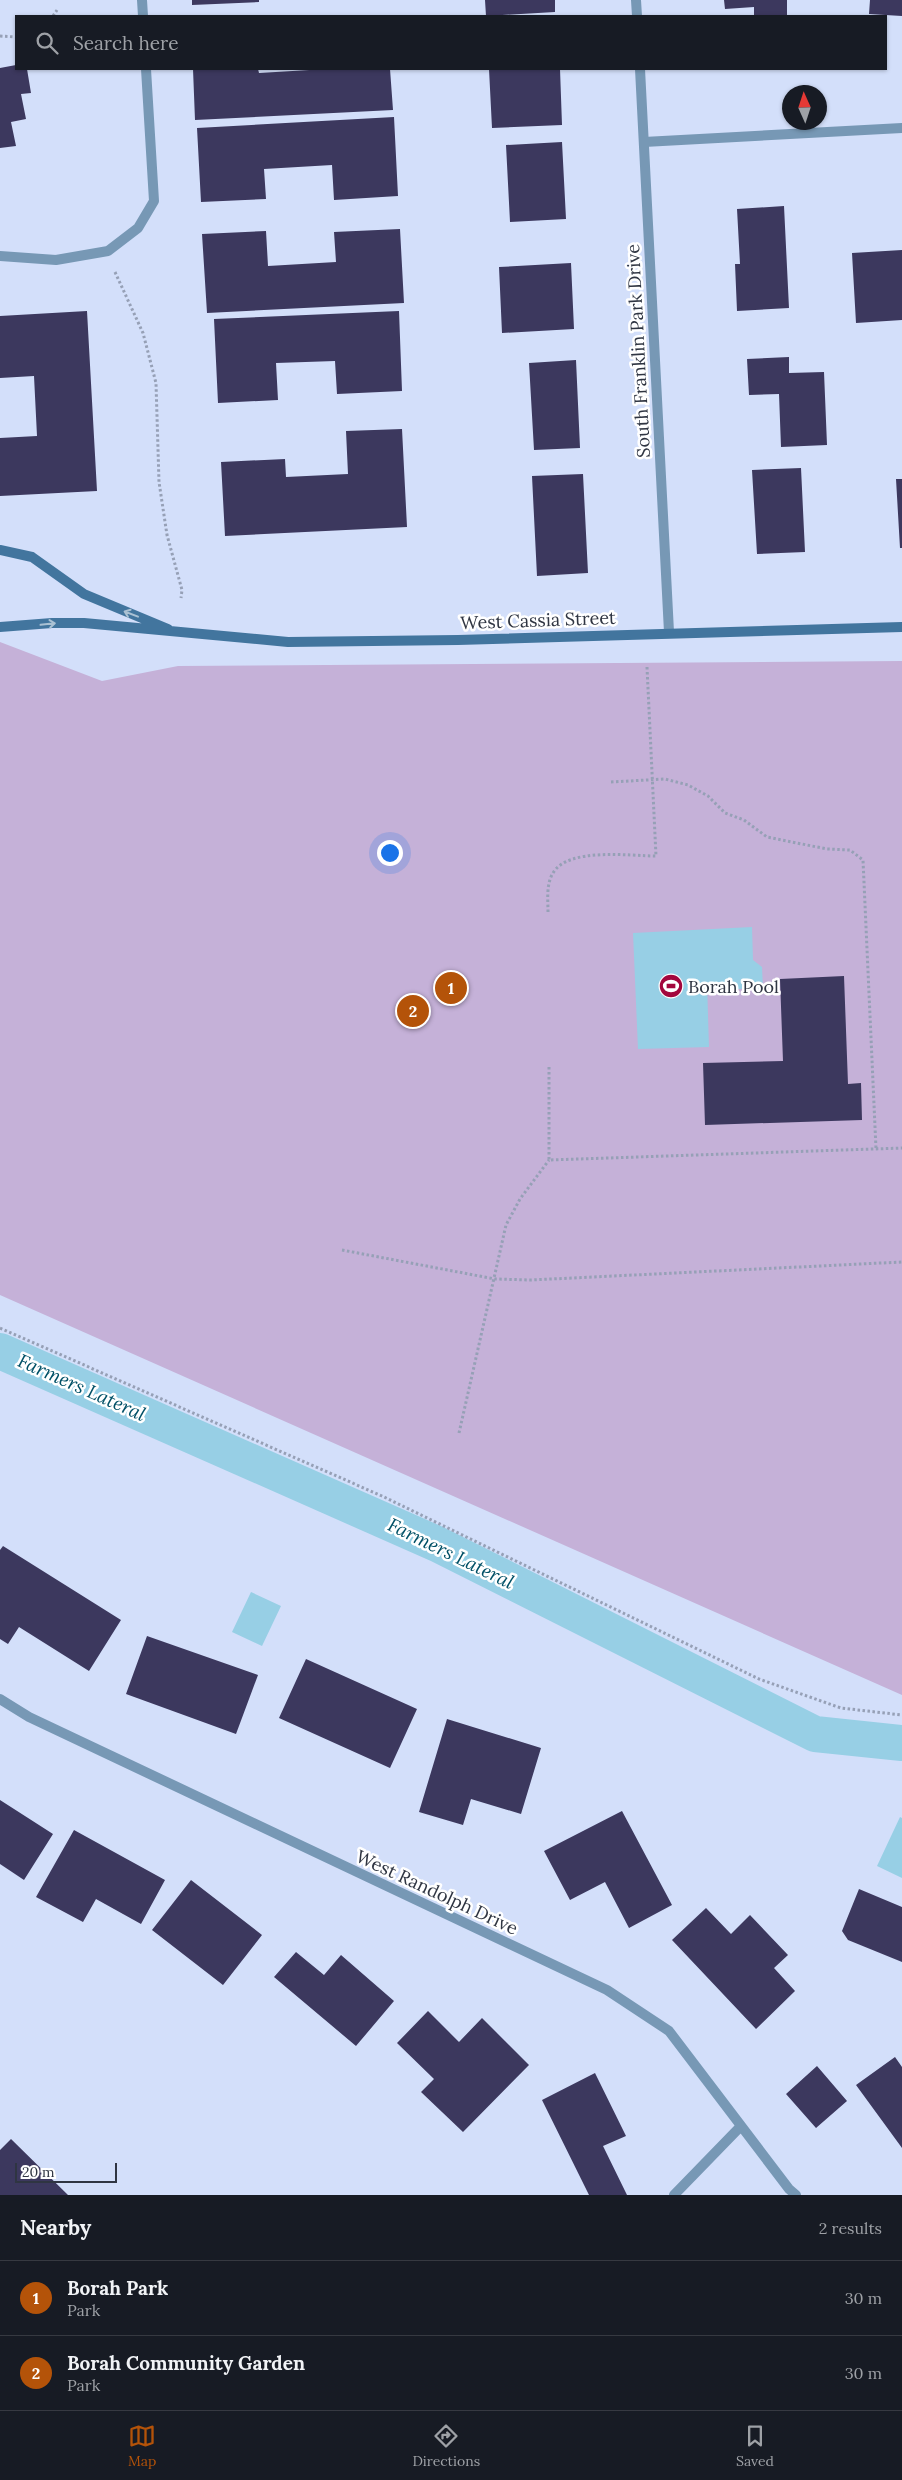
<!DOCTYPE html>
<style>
body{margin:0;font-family:Lora,serif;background:#20242c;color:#f1f3f6}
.compass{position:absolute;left:782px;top:85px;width:45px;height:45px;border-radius:50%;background:#171b24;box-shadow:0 1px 4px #0004;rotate:357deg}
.scale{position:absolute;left:15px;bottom:12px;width:102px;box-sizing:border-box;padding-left:5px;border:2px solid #2f3542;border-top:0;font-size:14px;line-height:18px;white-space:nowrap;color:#2f3542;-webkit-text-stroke:4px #fff;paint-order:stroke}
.you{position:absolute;left:389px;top:852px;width:18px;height:18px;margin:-12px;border:4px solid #fff;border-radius:50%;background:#1a73e8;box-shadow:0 0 0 8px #1a73e833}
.badge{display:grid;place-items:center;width:32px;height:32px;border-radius:50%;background:#b45309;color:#fff;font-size:16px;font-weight:700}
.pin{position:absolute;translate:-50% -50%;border:2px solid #fff;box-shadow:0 1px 5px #0006}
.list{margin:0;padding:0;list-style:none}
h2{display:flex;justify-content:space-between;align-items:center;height:65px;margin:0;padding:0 20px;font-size:21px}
h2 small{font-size:16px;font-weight:400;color:#9ea1a6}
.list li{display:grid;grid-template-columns:32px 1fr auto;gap:15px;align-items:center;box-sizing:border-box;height:75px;padding:0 20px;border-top:1px solid #363941}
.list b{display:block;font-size:19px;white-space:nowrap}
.list p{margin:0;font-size:16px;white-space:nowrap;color:#9ea1a6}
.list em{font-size:16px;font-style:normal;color:#9ea1a6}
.icon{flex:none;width:28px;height:28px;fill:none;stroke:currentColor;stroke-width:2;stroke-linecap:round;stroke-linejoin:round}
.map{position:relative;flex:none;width:902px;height:2195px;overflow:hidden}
.search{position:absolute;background:#171b24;box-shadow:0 1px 4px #0004;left:15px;right:15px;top:15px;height:55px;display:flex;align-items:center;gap:12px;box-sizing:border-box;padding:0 18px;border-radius:0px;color:#9ea1a6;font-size:19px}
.sheet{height:215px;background:#171b24}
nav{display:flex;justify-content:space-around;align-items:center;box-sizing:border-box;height:70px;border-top:1px solid #363941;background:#171b24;font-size:14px;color:#9ea1a6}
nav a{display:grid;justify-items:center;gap:2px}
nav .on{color:#b45309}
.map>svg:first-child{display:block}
.green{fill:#c5b1d8}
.water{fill:#97cfe5}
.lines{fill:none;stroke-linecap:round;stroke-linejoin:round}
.canal{stroke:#97cfe5;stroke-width:36}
.building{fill:#3c385e}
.path{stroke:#96a0b6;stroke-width:3;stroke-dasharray:2.5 2.5;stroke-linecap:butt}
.street{stroke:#7798b5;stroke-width:10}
.secondary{stroke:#42759e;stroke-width:10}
.oneway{stroke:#aac1d3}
.labels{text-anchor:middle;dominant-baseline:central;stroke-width:5;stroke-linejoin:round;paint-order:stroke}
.street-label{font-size:18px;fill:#2f3542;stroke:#fff}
.poi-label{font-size:18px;fill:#2f3542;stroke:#fff;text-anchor:start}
.water-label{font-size:19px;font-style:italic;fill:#005066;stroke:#fff}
</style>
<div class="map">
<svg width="902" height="2195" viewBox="0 0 902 2195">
<rect width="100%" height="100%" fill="#d3dffa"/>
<!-- green -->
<path class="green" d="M0,642L102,681L178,666L902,661V1695L0,1295Z"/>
<!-- water -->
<path class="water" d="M752,927L753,960L762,967L763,989H733L725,982L707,983L709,1047L638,1049L633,933Z
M251,1592L281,1606L262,1646L232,1632Z
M900,1817L902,1818V1878L877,1866Z"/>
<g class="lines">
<!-- canal -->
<path class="canal" d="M0,1351L437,1544L815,1734L902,1743"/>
</g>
<!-- building -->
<path class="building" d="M192,0H259V2L192,5Z
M485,0H555V12L486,16Z
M724,0H787V16H754V7L725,9Z
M870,0H902V16L869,14Z
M16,65V69H27L31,93L21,94L26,119L11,122L16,146L0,148V68Z
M193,69H258L259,73L326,69H390L393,110L195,120Z
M489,69H560L562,125L492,128Z
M394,117L398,196L334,200L332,165L264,169L266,199L201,202L197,128Z
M562,142L566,219L510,222L506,145Z
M784,206L789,308L737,311L735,264H740L737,209Z
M400,229L404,303L207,313L202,234L266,231L268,266L336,262L334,232Z
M902,250V320L856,323L852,253Z
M571,263L574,329L502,333L499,267Z
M87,311L97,491L0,496V438L37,436L34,376L0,378V316Z
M399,311L402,391L337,394L335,361L276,363L278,400L218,403L214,319Z
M789,357V373L824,372L827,445L781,447L779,394L749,395L747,359Z
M576,360L580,448L534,450L529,363Z
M402,429L407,527L225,536L221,462L285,459L286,477L348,474L346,431Z
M801,468L805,552L757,554L752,470Z
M583,474L588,573L537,576L532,476Z
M896,479H902V548H900Z
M844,976L848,1084L861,1083L862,1120L705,1125L703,1063L783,1061L780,979Z
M3,1546L121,1620L89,1671L19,1627L8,1644L0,1639V1550Z
M147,1636L258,1675L236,1734L126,1694Z
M306,1659L417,1709L390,1768L279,1718Z
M447,1719L541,1748L521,1814L471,1799L463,1825L419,1812Z
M0,1800L53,1834L24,1880L0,1864Z
M622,1811L672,1905L629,1928L605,1882L570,1900L544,1851Z
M74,1830L165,1880L141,1924L96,1899L83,1922L36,1897Z
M191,1880L262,1935L223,1985L152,1930Z
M859,1889L902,1907V1962L848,1940L842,1931Z
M706,1908L731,1934L750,1915L788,1955L774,1968L795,1991L756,2029L672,1940Z
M296,1952L324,1975L341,1955L394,2001L356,2046L274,1977Z
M428,2011L459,2042L482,2018L529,2065L463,2132L421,2092L434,2079L397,2043Z
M895,2057L902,2067V2148L856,2085Z
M817,2066L847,2101L816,2128L786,2094Z
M595,2073L626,2136L603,2146L627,2195H589L542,2100Z
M11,2139L68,2195H0V2150Z"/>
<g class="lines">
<!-- path -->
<path class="path" d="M53,16L57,10
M0,36L16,37
M115,272L143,333L156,383L159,482L167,535L182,590L181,598
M611,782L665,779L688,785L708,796L725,813L744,820L767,837L827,849L850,850L863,860L876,1149
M548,912C548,900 546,884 553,873C568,847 630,856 656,856L647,667
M549,1067V1160L902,1148
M342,1250L495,1279L531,1280L902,1262
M0,1328L382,1496L759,1679L841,1708L902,1715
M459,1433L506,1225L520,1199L549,1160"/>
<!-- street -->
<path class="street" d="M142,0L143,16
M636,0L637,16
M640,69L669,632
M644,142L902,128
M0,256L56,260L108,251L138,228L154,201L146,69
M0,1699L29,1717L607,1990L669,2031L789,2189L796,2195
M674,2195L741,2126"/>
<!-- secondary -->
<path class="secondary" d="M0,550L32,557L84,594L168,629
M0,627L52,623H84L288,642L458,640L902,627"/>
</g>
<!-- one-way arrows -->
<defs><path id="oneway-shaft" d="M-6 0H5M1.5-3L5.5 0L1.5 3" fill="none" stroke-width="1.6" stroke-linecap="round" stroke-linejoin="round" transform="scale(1.25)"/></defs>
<g class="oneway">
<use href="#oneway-shaft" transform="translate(131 614) rotate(-159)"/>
<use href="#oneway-shaft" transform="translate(48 624) rotate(-6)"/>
</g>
<!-- icons -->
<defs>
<g id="stadium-disc" transform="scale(1.25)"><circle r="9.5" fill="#a3063d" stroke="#fff"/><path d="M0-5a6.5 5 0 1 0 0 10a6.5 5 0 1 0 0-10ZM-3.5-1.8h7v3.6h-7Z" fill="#fff"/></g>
</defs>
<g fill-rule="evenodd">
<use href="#stadium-disc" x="671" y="986"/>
</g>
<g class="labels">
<!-- street labels -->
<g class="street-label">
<text transform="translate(638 351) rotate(-93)">South Franklin Park Drive</text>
<text transform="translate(538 620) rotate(-2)">West Cassia Street</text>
<text transform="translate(437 1892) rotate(25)">West Randolph Drive</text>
</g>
<!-- poi labels -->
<g class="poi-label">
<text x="688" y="986">Borah Pool</text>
</g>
<!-- water labels -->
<g class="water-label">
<text transform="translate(82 1387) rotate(24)">Farmers Lateral</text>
<text transform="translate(451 1553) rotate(26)">Farmers Lateral</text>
</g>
</g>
</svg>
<svg class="compass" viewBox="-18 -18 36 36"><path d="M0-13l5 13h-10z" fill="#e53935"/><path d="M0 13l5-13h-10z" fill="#9ea1a6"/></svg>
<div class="scale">20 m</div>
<div class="you"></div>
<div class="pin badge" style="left:451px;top:988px">1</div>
<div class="pin badge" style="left:413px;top:1011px">2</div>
<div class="search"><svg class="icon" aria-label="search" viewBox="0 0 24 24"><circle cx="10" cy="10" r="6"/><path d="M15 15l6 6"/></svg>Search here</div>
</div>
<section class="sheet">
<h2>Nearby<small>2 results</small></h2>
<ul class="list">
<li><span class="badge">1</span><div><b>Borah Park</b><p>Park</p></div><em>30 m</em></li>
<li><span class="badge">2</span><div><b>Borah Community Garden</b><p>Park</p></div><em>30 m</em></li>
</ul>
</section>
<nav>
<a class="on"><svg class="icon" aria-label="map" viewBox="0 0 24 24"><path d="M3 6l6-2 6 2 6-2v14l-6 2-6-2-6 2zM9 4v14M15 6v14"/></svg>Map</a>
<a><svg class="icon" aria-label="directions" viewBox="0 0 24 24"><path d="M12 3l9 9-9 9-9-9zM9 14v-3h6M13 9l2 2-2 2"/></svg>Directions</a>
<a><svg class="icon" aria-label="saved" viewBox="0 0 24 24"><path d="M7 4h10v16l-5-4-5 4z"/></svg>Saved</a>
</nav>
